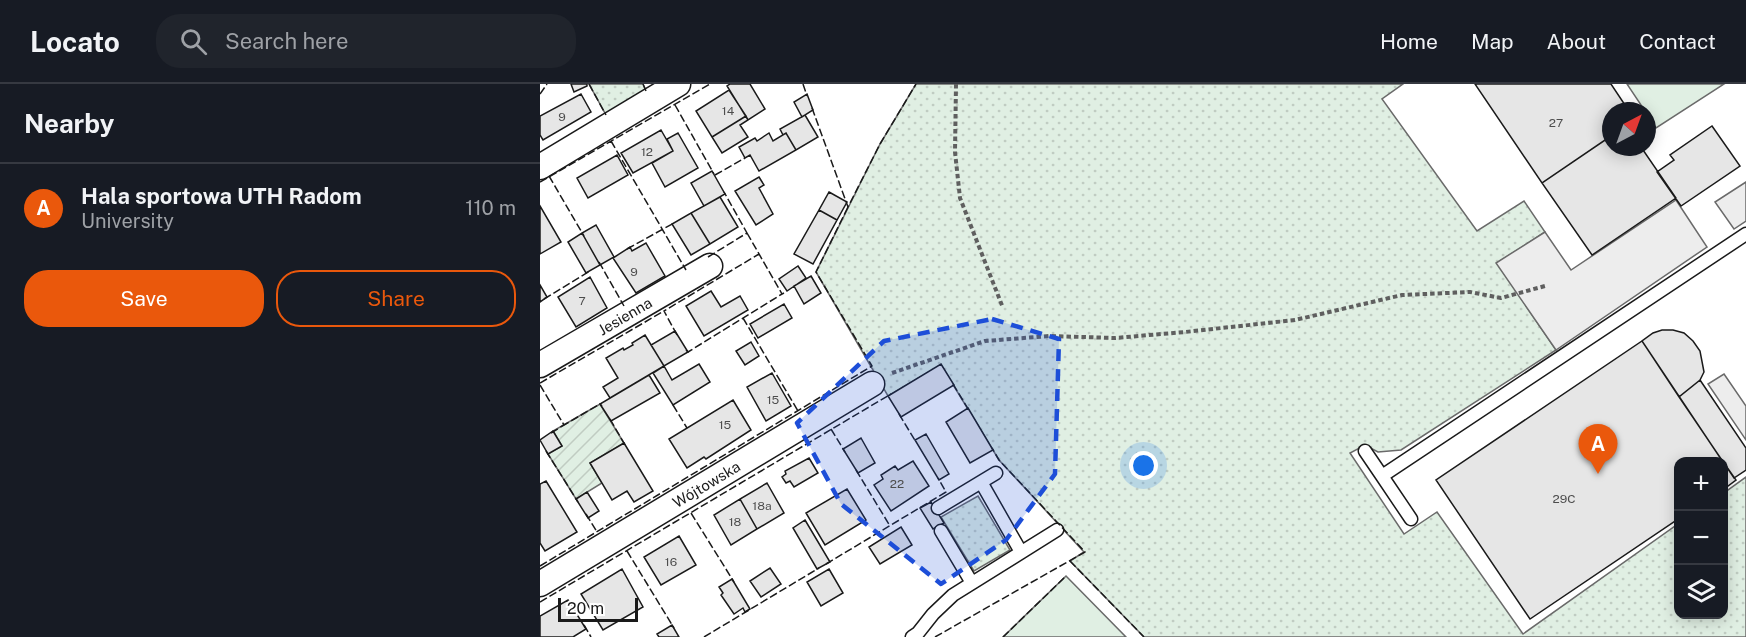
<!DOCTYPE html>
<meta charset="utf-8">
<style>
body{margin:0;font-family:"Public Sans",sans-serif;background:#20242c;color:#f1f3f6}
.controls{position:absolute;right:18px;bottom:18px;display:grid;overflow:hidden;border-radius:12px;box-shadow:0 3px 15px #0003}
.controls button{width:54px;height:54px;display:grid;place-items:center;padding:0;border:0;border-bottom:2px solid #363941;background:#171b24;color:#f1f3f6;font:30px sans-serif}
.compass{position:absolute;left:1062px;top:18px;width:54px;height:54px;border-radius:50%;background:#171b24;box-shadow:0 3px 15px #0003;rotate:41deg}
.scale{position:absolute;left:18px;bottom:15px;width:80px;box-sizing:border-box;padding-left:6px;border:3px solid #1a1a1a;border-top:0;font-size:16px;line-height:21px;white-space:nowrap;color:#1a1a1a;-webkit-text-stroke:4px #fff;paint-order:stroke}
.you{position:absolute;left:604px;top:382px;width:21px;height:21px;margin:-15px;border:4px solid #fff;border-radius:50%;background:#1a73e8;box-shadow:0 0 0 9px #1a73e833}
.badge{display:grid;place-items:center;width:39px;height:39px;border-radius:50%;background:#ea580c;color:#fff;font-size:20px;font-weight:700}
.pin{position:absolute;translate:-50% -50px;filter:drop-shadow(0 2px 3px #0008)}
.pin::after{content:'';position:absolute;top:32px;width:21px;height:18px;background:inherit;clip-path:polygon(0 0,100% 0,50% 100%)}
.list{margin:0;padding:0;list-style:none}
h2{display:flex;justify-content:space-between;align-items:center;height:78px;margin:0;padding:0 24px;font-size:26px}
h2 small{font-size:20px;font-weight:400;color:#9ea1a6}
.list li{display:grid;grid-template-columns:39px 1fr auto;gap:18px;align-items:center;box-sizing:border-box;height:90px;padding:0 24px;border-top:2px solid #363941}
.list b{display:block;font-size:22px;white-space:nowrap}
.list p{margin:0;font-size:20px;white-space:nowrap;color:#9ea1a6}
.list em{font-size:20px;font-style:normal;color:#9ea1a6}
.actions{display:flex;gap:12px;padding:18px 24px}
.actions a{flex:1;padding:14px 0;border:2px solid #ea580c;border-radius:24px;text-align:center;font-size:21px;color:#ea580c}
.actions .main{background:#ea580c;color:#fff}
.icon{flex:none;width:33px;height:33px;fill:none;stroke:currentColor;stroke-width:2;stroke-linecap:round;stroke-linejoin:round}
.map{position:relative;flex:none;width:1206px;height:553px;overflow:hidden}
header{display:flex;align-items:center;gap:36px;box-sizing:border-box;height:84px;padding:0 30px;background:#171b24;border-bottom:2px solid #363941}
header strong{font-size:28px}
nav{display:flex;gap:33px;margin-inline-start:auto;font-size:21px}
.search{width:420px;height:54px;background:#20242c;display:flex;align-items:center;gap:15px;box-sizing:border-box;padding:0 21px;border-radius:24px;color:#9ea1a6;font-size:22px}
main{display:flex}
aside{flex:1;background:#171b24}
.map>svg:first-child{display:block}
.grass{fill:url(#grass-dots);stroke:#6a6a6a;stroke-width:1.5}
.park{fill:#e0efe3;stroke:#6a6a6a;stroke-width:1.5}
.garden{fill:url(#garden-furrows);stroke:#6a6a6a;stroke-width:1.5}
.parking{fill:#ededed;stroke:#6a6a6a;stroke-width:1.5}
.building{fill:#e6e6e6;stroke:#1a1a1a;stroke-width:1.5}
.lines{fill:none;stroke-linecap:round;stroke-linejoin:round}
.lane-casing{stroke:#1a1a1a;stroke-width:15}
.street-casing{stroke:#1a1a1a;stroke-width:27}
.path{stroke:#5f5f5f;stroke-width:4;stroke-dasharray:4.5 3;stroke-linecap:butt}
.lane{stroke:#fff;stroke-width:12}
.street{stroke:#fff;stroke-width:24}
.fence{stroke:#1a1a1a;stroke-width:1.5;stroke-dasharray:8 3;stroke-linecap:butt}
.marked{fill:#1d4ed8;fill-opacity:0.2;stroke:#1d4ed8;stroke-width:4.5;stroke-dasharray:12 8;stroke-linejoin:round}
.labels{text-anchor:middle;dominant-baseline:central;stroke-width:4.5;stroke-linejoin:round;paint-order:stroke}
.number-label{font-size:12px;fill:#4d4d4d}
.street-label{font-size:15px;fill:#1a1a1a;stroke:#fff}
</style>
<header>
<strong>Locato</strong>
<div class="search"><svg class="icon" aria-label="search" viewBox="0 0 24 24"><circle cx="10" cy="10" r="6"/><path d="M15 15l6 6"/></svg>Search here</div>
<nav><a>Home</a><a>Map</a><a>About</a><a>Contact</a></nav>
</header>
<main>
<aside>
<h2>Nearby<small></small></h2>
<ul class="list">
<li><span class="badge">A</span><div><b>Hala sportowa UTH Radom</b><p>University</p></div><em>110 m</em></li>
</ul>
<div class="actions"><a class="main">Save</a><a>Share</a></div>
</aside>
<div class="map">
<svg width="1206" height="553" viewBox="0 0 1206 553">
<defs>
<pattern id="grass-dots" width="8" height="8" patternUnits="userSpaceOnUse" patternTransform="scale(1.5)"><rect width="8" height="8" fill="#e0efe3"/><path d="M2 2h.1M6 6h.1" fill="none" stroke="#c0ccc2" stroke-width="1.8" stroke-linecap="round"/></pattern>
<pattern id="garden-furrows" width="10" height="10" patternUnits="userSpaceOnUse" patternTransform="scale(1.5)"><rect width="10" height="10" fill="#e0efe3"/><path d="M-1 1l2-2M0 10L10 0M9 11l2-2" fill="none" stroke="#c0ccc2"/></pattern>
</defs>
<rect width="100%" height="100%" fill="#fff"/>
<!-- grass -->
<path class="grass" d="M49,0H103L106,7L66,31Z
M376,0H863L842,15L937,147L984,117L1005,148L957,179L1016,266L861,366L838,368L825,361L810,369L864,450L897,428L983,550L1138,440V530H1184V409L1206,393V553H604L530,477L544,468L459,376L401,281L348,312L276,188L340,60Z
M438,412L470,466L434,487L401,433Z"/>
<!-- park -->
<path class="park" d="M1087,0H1184L1116,44L1107,31V27H1105Z
M526,492L586,553H463Z"/>
<!-- garden -->
<path class="garden" d="M60,320L84,359L50,379L62,399L36,415L8,370L22,362L13,347Z"/>
<!-- parking -->
<path class="parking" d="M1206,98V137L1194,145L1175,118Z
M1136,116L1167,163L1016,266L956,179L1005,148L1031,186Z
M1184,290L1206,322V356L1168,300Z"/>
<!-- building -->
<path class="building" d="M31,0H47V2L34,8Z
M190,0H210L225,25L208,36L187,2Z
M935,0H1071L1089,27H1071V52L1002,99Z
M189,6L206,32L172,53L156,27Z
M41,10L51,28L3,56L0,51V32Z
M267,10L273,26L262,33L254,18Z
M265,31L278,53L256,66L246,49L243,51L240,45Z
M206,32L208,36L200,41L208,53L182,69L172,53Z
M1172,42L1200,82L1141,122L1117,88L1134,76L1130,71Z
M121,46L133,67L93,89L81,69Z
M138,49L158,84L125,103L112,79L133,67L127,55Z
M229,49L233,57L246,49L256,66L219,87L210,71L205,74L199,63L215,54L217,57Z
M1071,52V63H1101L1136,114L1052,171L1002,99Z
M77,71L88,91L48,114L37,94Z
M172,87L185,110L164,122L151,99Z
M219,93L224,101L219,104L233,130L216,141L195,107Z
M289,108L307,118L297,136L279,126Z
M180,113L198,143L170,160L151,129Z
M0,122L21,158L0,170Z
M279,126L297,136L273,180L254,170Z
M151,129L170,160L151,171L132,140Z
M56,141L74,173L60,181L42,149Z
M42,149L60,181L46,189L28,158Z
M106,159L125,192L96,209L73,174L90,163L92,167Z
M258,182L266,194L247,207L239,195Z
M271,192L281,209L264,220L254,202Z
M50,193L67,224L36,243L18,213Z
M0,201L7,213L0,218Z
M171,207L181,223L200,212L208,226L164,252L146,222Z
M244,220L252,234L218,254L210,240Z
M1122,246H1133L1144,249L1153,257L1160,267L1164,288L1160,296L1139,313L1102,257L1113,249Z
M135,247L148,268L124,282L111,261Z
M105,251L124,282L70,314L63,303L78,294L66,274L83,264L84,266L93,261L92,259Z
M1102,257L1183,378H1138V435L990,535L896,396Z
M211,258L219,272L205,281L196,267Z
M159,280L170,298L133,321L113,289L124,282L132,296Z
M401,280L414,301L361,333L348,312Z
M232,289L251,322L226,337L207,303Z
M109,291L120,309L71,337L60,320Z
M1160,296L1206,364V386L1194,394L1139,313Z
M193,316L211,346L166,375L164,373L147,384L129,355Z
M428,324L453,366L430,379L406,338Z
M13,347L22,362L8,370L0,356Z
M386,350L409,390L399,396L375,356Z
M321,354L335,379L318,389L303,365Z
M84,359L113,407L94,418L87,407L72,416L50,379Z
M269,374L278,389L254,403L250,397L246,399L242,393L246,390L245,387Z
M373,377L389,402L351,427L334,401L343,395L341,391L355,382L358,386Z
M1184,379L1196,396L1184,405Z
M6,397L37,448L5,467L0,459V400Z
M227,399L244,429L217,445L200,415Z
M307,405L326,436L285,461L266,429Z
M47,408L59,427L48,434L36,415Z
M200,415L217,445L191,461L174,431Z
M391,418L404,439L393,445L380,424Z
M265,436L290,478L277,485L253,444Z
M361,443L372,461L340,480L329,463Z
M139,452L156,481L121,501L104,473Z
M230,484L241,500L221,513L210,497Z
M82,485L103,523L63,546L41,510Z
M289,485L303,509L281,522L267,498Z
M192,495L210,525L205,528L203,524L194,530L181,511L183,509L179,503Z
M28,516L46,545L33,553H0V532Z
M132,541L139,553H119L117,550Z"/>
<g class="lines">
<!-- lane casing -->
<g class="lane-casing">
<path id="lane" d="M825,367L842,392L1206,150
M842,392L871,435
M441,398L481,468
M398,424L456,389
M401,447L432,499
M372,553L378,549L393,530L413,511L517,446"/>
</g>
<!-- street casing -->
<g class="street-casing">
<g id="street">
<path d="M0,83L138,0"/>
<path id="s1" d="M0,281L170,182"/>
<path id="s2" d="M0,500L332,300"/>
</g>
</g>
<!-- path -->
<path class="path" d="M416,0L415,68L420,114L463,224
M352,289L445,257L510,252L575,254L645,248L755,236L862,211L930,208L961,214L1005,202"/>
<!-- lane -->
<use href="#lane" class="lane"/>
<!-- street -->
<use href="#street" class="street"/>
<!-- fence -->
<path class="fence" d="M49,0L66,31
M103,0L106,7
M263,0L267,12
M0,10L7,0
M135,21L174,90
M272,24L308,123L340,60L376,0
M71,57L146,186
M175,91L205,74
M9,92L44,152
M0,98L170,0
M207,149L242,210L244,209
M87,165L134,139
M168,173L207,149L184,108
M59,178L84,222
M4,215L50,187
M203,234L258,327
M137,251L124,227L219,170
M146,266L148,268L242,210
M0,299L124,227
M413,300L430,328
M0,301L24,341L60,320L62,322
M133,321L147,344
M359,330L376,358
M70,335L85,361
M291,345L305,368
M11,349L24,341
M6,367L38,418
M316,386L350,442
M151,429L194,498
M46,430L57,448
M87,467L134,544
M530,477L604,553
M286,480L406,408L398,394
M0,482L332,282L276,188L308,123
M0,518L351,310
M44,541L51,553
M164,553L279,484
M395,553L545,468L459,376L452,364
M463,553L526,492"/>
</g>
<!-- marked area -->
<path class="marked" d="M452,235L519,255L515,390L466,456L401,500L301,420L257,339L344,257Z"/>
<g class="labels">
<!-- number labels -->
<g class="number-label">
<text x="188" y="27">14</text>
<text x="22" y="33">9</text>
<text x="1016" y="39">27</text>
<text x="107" y="68">12</text>
<text x="94" y="188">9</text>
<text x="42" y="217">7</text>
<text x="233" y="316">15</text>
<text x="185" y="341">15</text>
<text x="357" y="400">22</text>
<text x="1024" y="415">29C</text>
<text x="222" y="422">18a</text>
<text x="195" y="438">18</text>
<text x="131" y="478">16</text>
</g>
<!-- street labels -->
<g class="street-label">
<text stroke="none"><textPath href="#s1" startOffset="98">Jesienna</textPath></text>
<text stroke="none"><textPath href="#s2" startOffset="194">Wójtowska</textPath></text>
</g>
</g>
</svg>
<div class="controls">
<button>+</button>
<button>−</button>
<button><svg class="icon" aria-label="layers" viewBox="0 0 24 24"><path d="M12 4l9 5-9 5-9-5zM3 14l9 5 9-5"/></svg></button>
</div>
<svg class="compass" viewBox="-18 -18 36 36"><path d="M0-13l5 13h-10z" fill="#e53935"/><path d="M0 13l5-13h-10z" fill="#9ea1a6"/></svg>
<div class="scale">20 m</div>
<div class="you"></div>
<div class="pin badge" style="left:1058px;top:390px">A</div>
</div>
</main>
